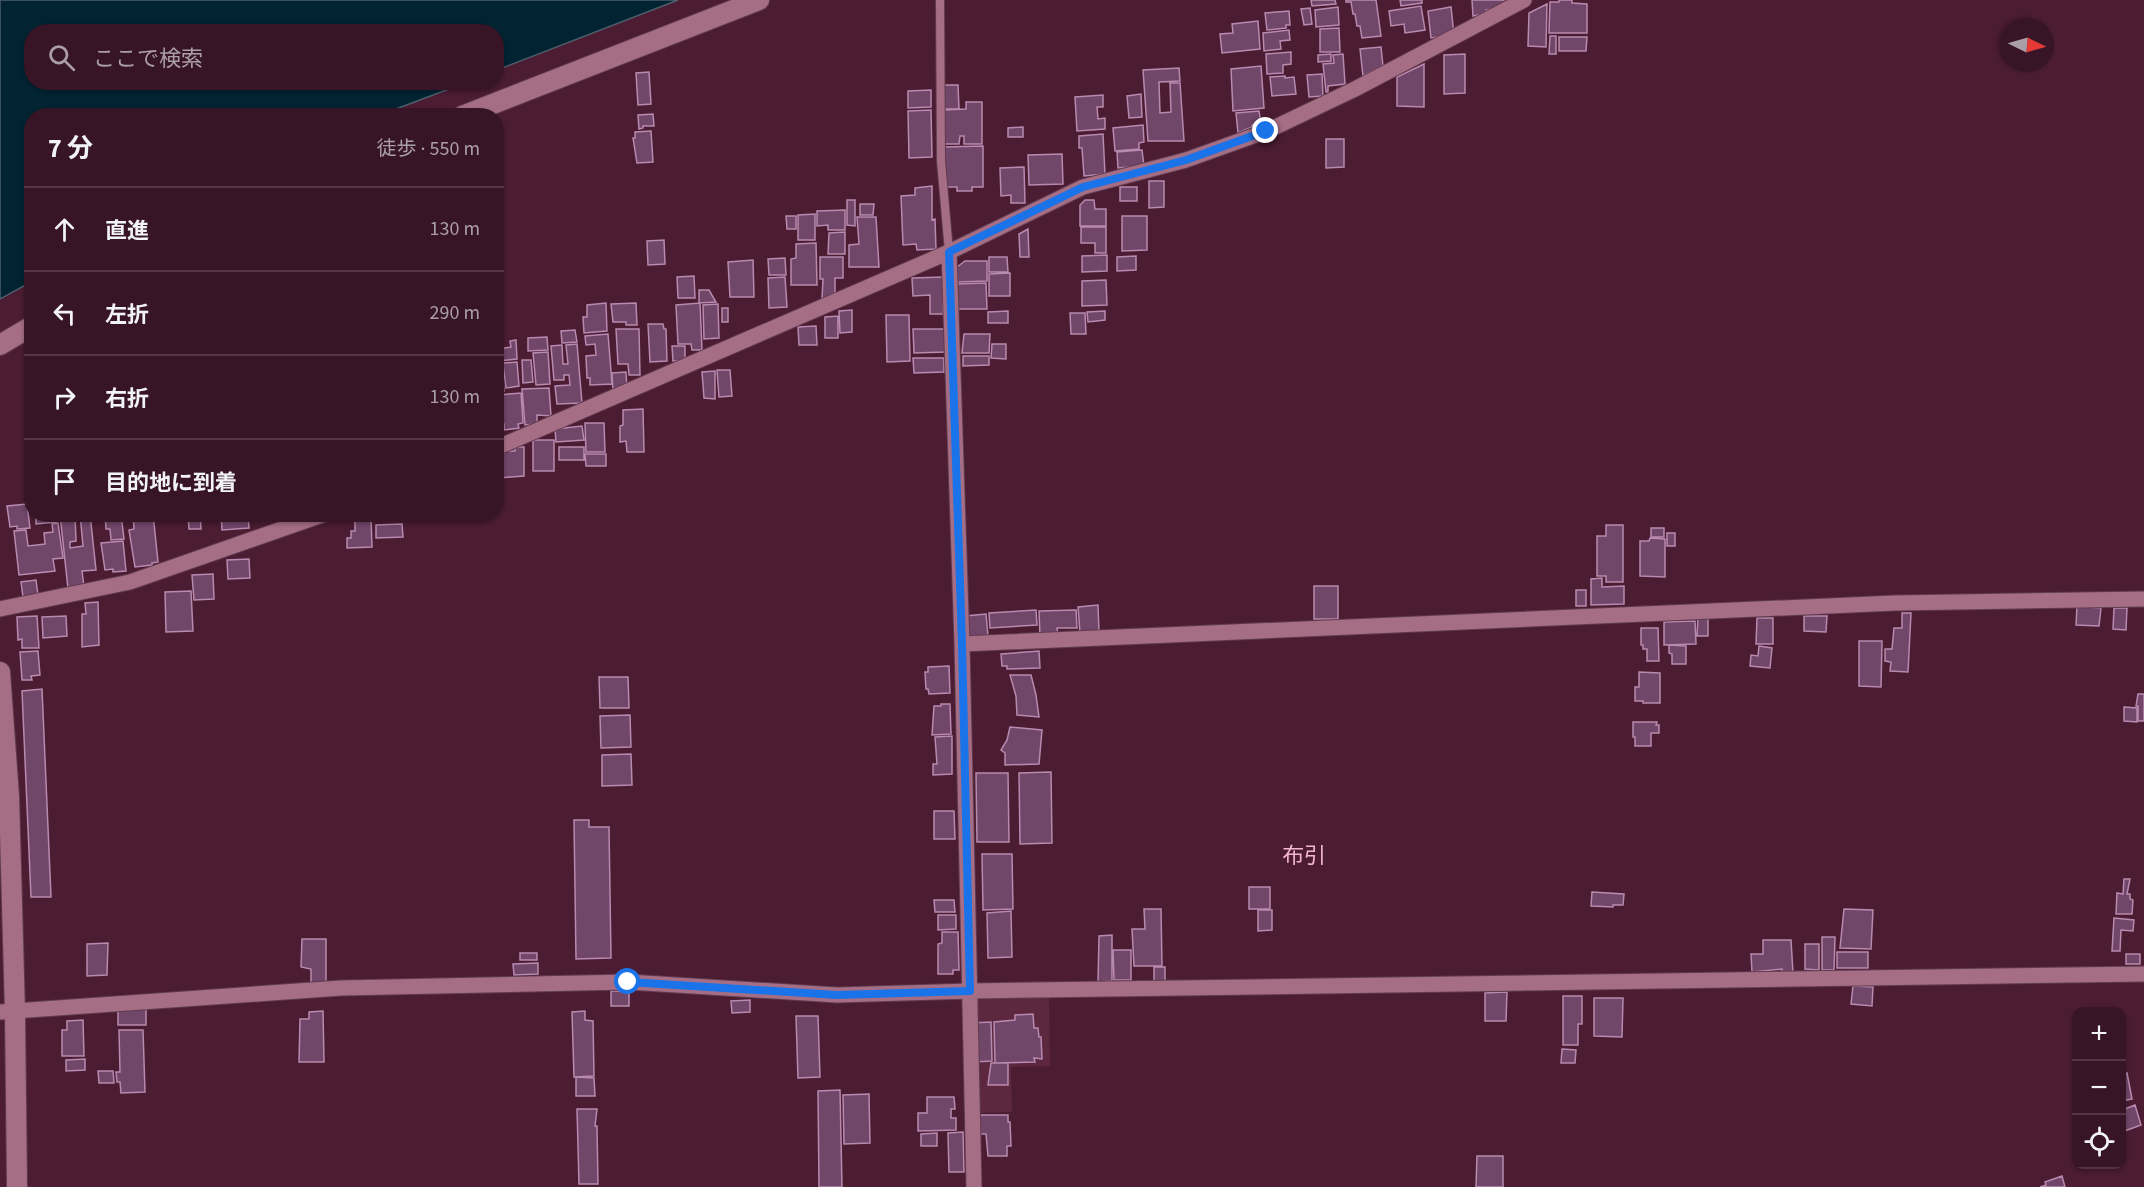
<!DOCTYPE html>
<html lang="ja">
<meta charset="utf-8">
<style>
body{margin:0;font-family:"Source Sans 3","Noto Sans JP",sans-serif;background:#432232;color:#f1f3f6}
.controls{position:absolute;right:18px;bottom:18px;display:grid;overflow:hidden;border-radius:12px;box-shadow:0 2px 4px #0004}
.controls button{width:54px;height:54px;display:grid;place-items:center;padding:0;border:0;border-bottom:2px solid #523443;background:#381526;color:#f1f3f6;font:30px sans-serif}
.compass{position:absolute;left:2000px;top:18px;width:54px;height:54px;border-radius:50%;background:#381526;box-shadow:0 2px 4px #0004;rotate:95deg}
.stop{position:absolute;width:18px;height:18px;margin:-14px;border:4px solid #1a73e8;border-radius:50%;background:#fff}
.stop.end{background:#1a73e8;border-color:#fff;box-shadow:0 2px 6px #0008}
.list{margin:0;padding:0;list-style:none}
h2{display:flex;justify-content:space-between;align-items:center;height:78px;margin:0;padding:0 24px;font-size:26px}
h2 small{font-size:20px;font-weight:400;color:#ab9fa7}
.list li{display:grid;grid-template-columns:39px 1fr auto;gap:18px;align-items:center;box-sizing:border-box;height:84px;padding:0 24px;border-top:2px solid #523443}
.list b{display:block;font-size:22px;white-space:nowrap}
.list em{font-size:20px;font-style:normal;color:#ab9fa7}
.icon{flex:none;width:33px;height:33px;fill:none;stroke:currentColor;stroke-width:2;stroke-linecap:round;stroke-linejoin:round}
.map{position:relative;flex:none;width:2144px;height:1187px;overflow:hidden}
.search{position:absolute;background:#381526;box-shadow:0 2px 4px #0004;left:24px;top:24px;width:480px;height:66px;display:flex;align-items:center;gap:15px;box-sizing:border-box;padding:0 21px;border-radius:24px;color:#ab9fa7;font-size:22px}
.panel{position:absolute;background:#381526;box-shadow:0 2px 4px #0004;left:24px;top:108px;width:480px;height:414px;border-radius:24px}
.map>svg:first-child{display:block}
.built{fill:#5c273f}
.water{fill:#012332;stroke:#4d5f6c;stroke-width:1.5}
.building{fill:#704669;stroke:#b88aaf;stroke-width:1.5}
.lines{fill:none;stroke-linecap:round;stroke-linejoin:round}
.service-casing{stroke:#613b4e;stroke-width:10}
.minor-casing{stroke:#613b4e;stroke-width:17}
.tertiary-casing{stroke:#613b4e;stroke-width:22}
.service{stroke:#a56e85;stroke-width:8}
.minor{stroke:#a56e85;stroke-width:15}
.tertiary{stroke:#a56e85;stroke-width:20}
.route{stroke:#1a73e8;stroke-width:8}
.labels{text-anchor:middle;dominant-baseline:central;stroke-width:4.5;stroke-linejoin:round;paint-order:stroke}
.quarter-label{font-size:22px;fill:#f3b6ce;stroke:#4b1c32}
</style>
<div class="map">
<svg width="2144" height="1187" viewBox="0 0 2144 1187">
<rect width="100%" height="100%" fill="#4b1c32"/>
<!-- built -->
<path class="built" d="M1049,996L1050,1066L1011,1067L1012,1112L974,1113L973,997Z"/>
<!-- water -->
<path class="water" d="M0,0H678L497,70L496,32H32V82L465,83L380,115L32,116L31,282L0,299Z"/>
<!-- building -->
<path class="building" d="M1311,0H1335L1336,4L1312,6Z
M1346,0H1376L1381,36L1362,38L1360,26H1357L1355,14H1353L1351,2H1346Z
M1400,0H1422V3L1401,6Z
M1472,0H1504L1505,7L1486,10L1487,13L1473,16Z
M1559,0H1572V3L1587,4V33H1549L1550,2H1559Z
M1547,4L1546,47L1528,46L1529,13Z
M1421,6L1425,30L1405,33L1404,24L1391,26L1389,11Z
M1338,7L1339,25L1316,27L1315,10Z
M1451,7L1454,35L1431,38L1428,11Z
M1310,8L1312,24L1304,25L1301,9Z
M1289,11L1290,25H1286V28L1267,30L1265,13Z
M1258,21L1260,49L1222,53L1220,34L1233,33L1232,24Z
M1339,28L1340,52H1320V29Z
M1289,30L1290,40L1280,41L1281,49L1264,51L1263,33Z
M1550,36H1556V54H1549Z
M1559,37H1587L1586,51H1559Z
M1381,47L1383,66L1363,76L1360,49Z
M1291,52V64L1283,65V73L1267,74L1266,54Z
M1331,54V61L1318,62V55Z
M1343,54L1345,84L1328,86V92H1326L1323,64L1334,63L1333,55Z
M1465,54V93L1444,94V55Z
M1424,64V107L1397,106V77Z
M1261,66L1264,108L1233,111L1231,69Z
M1179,68L1180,81L1159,82L1160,113L1171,112L1170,83H1180L1184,141H1148L1143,70Z
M649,72L651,104L638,105L636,73Z
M1322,74L1323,96L1309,97L1307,75Z
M1285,76V78L1294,77L1296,94L1272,96L1270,77Z
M941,85H958L959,109H942Z
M931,90V107L908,108V91Z
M1141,94L1142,117L1129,118L1127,96Z
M1103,95V107H1097L1098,119L1105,118V129L1077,131L1075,97Z
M966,102H982V144H964V136H960L959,144H944L943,110L966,109Z
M931,110L932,157L909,158L908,111Z
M1259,111L1261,124L1252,125V127L1238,133L1236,113Z
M653,114L654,126H643V128L639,129L638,115Z
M1143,125L1144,142L1139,143V149L1115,151L1113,128Z
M1023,127V137H1008V128Z
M651,131L653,162L637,163L633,138H635V132Z
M1103,134L1105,174L1084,176L1082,148H1079V136Z
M1326,139H1344V167L1326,168Z
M983,146V187H972V191H957V187H944V147Z
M1142,150L1144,166L1118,168L1117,152Z
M1062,154L1063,184L1029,185L1028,155Z
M1024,167L1025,203H1011V195L1001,196L1000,168Z
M1149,181H1164V207L1149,208Z
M932,186V220L935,219L936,249L917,250L916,244L903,245L901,196L915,195V188Z
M1120,187H1137V201H1120Z
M847,200H855V226L847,225Z
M1085,200H1094L1095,209H1106V226H1080V205Z
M860,204H874L873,215H860Z
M845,210V230H828V225L817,226V211Z
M815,214V240H798V215Z
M786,216H796V229H787Z
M1122,216H1147V250L1122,251Z
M857,217H876L879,267H849V245L859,244Z
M1081,227H1106V253H1095V243H1081Z
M1028,229L1029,257H1020L1019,234Z
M845,232V254H828L829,233Z
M664,240L665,264L648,265L647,241Z
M816,243L817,285H791V259L796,258V244Z
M1107,255V271L1082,272V256Z
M1136,256V270L1117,271V257Z
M820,257H843V278H835V293L822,299L823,279H820Z
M989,257H1007L1008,272H989Z
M785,258L786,275H769L768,259Z
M753,260L754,297H730L728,262Z
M965,261H987V281L957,282V267Z
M1010,273V296H989V274Z
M694,276L695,298H678L677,277Z
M785,277L787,307L769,308L768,278Z
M943,277V314H930V295L913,296L912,278Z
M1106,280L1107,305L1082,306V281Z
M986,283L987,309H955V284Z
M699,290H709L716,302L699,303Z
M606,303L607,331L584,333L583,317H587V305Z
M636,303L637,325H626V322H613L611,304Z
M700,303L702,350H692L691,344H678L676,305Z
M718,304L719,338L704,339L703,305Z
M722,308H728V322H722Z
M852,310V332L840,333L839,311Z
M1008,311V323H988V312Z
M1105,311V320L1088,322L1087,312Z
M1070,313H1085L1086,334H1071Z
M886,315H909L910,361L887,362Z
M838,316V338H825V317Z
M648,324H663L664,329H666L667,361L650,362Z
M816,326L817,345H799L798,327Z
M616,329H639L640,375H629L628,364H618Z
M913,329H945V352L914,353Z
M575,330L577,342L562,343L561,331Z
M608,334L612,384L590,385V378H587L586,356L596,355L595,344L586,345L585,336Z
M964,334H990L989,353H962Z
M547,337L548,350L528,351V338Z
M516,340L517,359L499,361V365H496V349L511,347L510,341Z
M577,344L582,403L557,404L555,386L570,385L569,375H564V380H554L551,346L562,345L563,364H568L566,345Z
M992,344H1006V359L991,358Z
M672,346H685V361H673Z
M548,352L550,384L536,385L533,353Z
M963,356H989V365L963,366Z
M913,358H944V372L914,373Z
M522,360H531L533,382L523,383Z
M517,362L519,386L506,388L503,363Z
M717,370H730L732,396L719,397Z
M715,371V399L704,398L702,372Z
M626,372L627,391L613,392L612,373Z
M502,373L504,391L496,392V374Z
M549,388L551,416L537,415V424L525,425L522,389Z
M521,393L523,423L518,424L519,428L504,430V424L496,425V395Z
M643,409L644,452H627L626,441L620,442V426L623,425V410Z
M585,423H604L605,452H586Z
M582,426L584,440L556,442L555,429Z
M533,440H554V471H533Z
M515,447H524V476L499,478L498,454L504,453L505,451H515Z
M559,447H584V460H559Z
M585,454H606V466H586Z
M27,504L30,528L17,529V526L10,527L7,506Z
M36,514H56V522L36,524Z
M60,514H75L76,541L70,542V548L83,546L80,514H90L96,570L82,571L84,587L68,589Z
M60,514H75L76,541L70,542V548L83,546L80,514H90L96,570L82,571L84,587L68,589Z
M105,514H121L124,539L111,540L110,529H106Z
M133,514H153L158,562L152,563V565L135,567L129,530L134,529Z
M188,514H200L201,529H189Z
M221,514H248L249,528L222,530Z
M375,514H403V520L375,521Z
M371,518L372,547L347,548V538H351V531H355V519Z
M58,523L63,558L53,559L55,571L19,575L14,531L26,530L28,546L45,544L44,533L53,532L52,524Z
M402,524L403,537L376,538V525Z
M1606,525H1623V582H1606V576H1597V536H1606Z
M1651,528H1664V537H1651Z
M1667,533H1675V546H1667Z
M1650,538L1665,539V577L1640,576V541H1649Z
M123,541L126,571L113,572V569L105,570L101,543Z
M249,559L250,578L228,579L227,560Z
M213,574L214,599L194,600L192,575Z
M1602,578V587L1624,586V604L1591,605V579Z
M36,580L38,595L23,597L21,582Z
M1314,586H1338V619H1314Z
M1576,590H1586V606H1576Z
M191,591L193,631L166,632L165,592Z
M98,602L99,645L82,647V614H86L85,603Z
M1098,605L1099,632L1080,633L1078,607Z
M2077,606L2101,608L2099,626L2076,625Z
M2114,608H2127L2126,630L2113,629Z
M1036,610L1037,625L990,628L989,613Z
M1076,610L1077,628H1057L1058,637H1040L1039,611Z
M1902,613H1911L1908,672L1890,671L1891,662L1885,661V649H1892L1894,628H1902Z
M986,614L988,636L966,637L965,616Z
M37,616L39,648H22V639L18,640L17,617Z
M66,616L67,636L43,638L42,617Z
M1804,616H1827L1826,632L1804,631Z
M1698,617H1708V636H1697Z
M1757,618H1773V644H1756Z
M1695,621L1696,644L1664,645V622Z
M1641,628H1658L1659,661H1647V649H1643V645H1641Z
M1859,641H1882L1881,687L1859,686Z
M1669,645L1686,646V664H1672V654L1669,653Z
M1759,646L1772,648L1770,668L1750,666L1751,655L1758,656Z
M38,651L40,675L31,676L32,680H22L20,652Z
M1039,651L1040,668L1007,669V666H1002L1001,654Z
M949,666L950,693L929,694L928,689H926L925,672H928V667Z
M1639,672L1660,673V703H1643V701H1635V687H1639Z
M1010,675H1031L1036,695L1039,717L1017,715L1016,696Z
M599,677H628L629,708H600Z
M42,689L51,897H31L22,691Z
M2138,694H2144V721H2138V706H2136Z
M941,704H950L951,734L932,735L934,706H941Z
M2124,707L2137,708V722L2124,721Z
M630,715L631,747L601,748L600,716Z
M1633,722H1657L1656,725H1659V733H1651V746H1635V737H1633Z
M1010,727L1042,730L1039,764L1005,765V753L1001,750L1007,740Z
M952,736V774L933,775V764H937L935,737Z
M631,754L632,785L602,786V755Z
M1051,772L1052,843L1020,844L1019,773Z
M976,773H1008L1009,842H977Z
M934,811H954L955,839H934Z
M574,820H589V827H609L611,958L576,959Z
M982,854H1012L1013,909L983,910Z
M2124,879H2130L2127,894H2130V899L2133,900L2132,914H2116L2117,893L2123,894Z
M1249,887H1270V909H1249Z
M1592,892L1624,894L1623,905H1613V907L1591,906Z
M934,900H954L955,912H935Z
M1144,909H1161L1162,966H1134L1132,929H1145Z
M1844,909L1873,910L1871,949L1840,948Z
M1258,910H1272V930L1258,931Z
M1011,911L1012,957L988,958L987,913Z
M938,915H956V929L938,930Z
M2114,918L2134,920L2133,931L2121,930L2120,951H2112Z
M942,932H958L959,970H953V974H938V944L942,943Z
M1112,935V981L1098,982L1099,936Z
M1822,937H1835L1834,970H1822Z
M302,939H326V983H311V969L301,967Z
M1763,940H1791L1793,973H1782V969L1752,972L1751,954H1763Z
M108,943L107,975L87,976V944Z
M1805,944H1819V970L1805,969Z
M1113,950H1131V980H1114Z
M1837,952H1868V968H1837Z
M520,953H537V960H520Z
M2126,954H2140V964H2126Z
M538,963V974L514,975L513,964Z
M1154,967H1165V984H1154Z
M1853,986L1873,987L1872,1006L1851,1004Z
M611,991H629V1006H611Z
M1507,992L1506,1021H1485V993Z
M1563,996H1582V1024H1578V1045H1563Z
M1594,998H1623L1622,1037L1594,1036Z
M750,1000V1012L732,1013L731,1001Z
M146,1009V1025H118V1010Z
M323,1011L324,1062H299L300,1019H309V1012Z
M585,1011V1020L593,1021L594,1076L574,1077L572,1012Z
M1033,1014L1034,1028H1038L1039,1037H1041L1042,1059L1034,1058L1035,1062L995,1063L994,1022L1015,1020V1015Z
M796,1016H818L820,1077L798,1078Z
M83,1020L84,1056H62V1030H67V1021Z
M991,1022L992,1061L973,1062L971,1023Z
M119,1030H143L145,1092L121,1093L120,1082H117L116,1072H120Z
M1562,1049L1576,1050L1575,1063H1561Z
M85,1059V1070L66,1071V1060Z
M991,1063H1008V1085H988Z
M98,1071H113L114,1083H99Z
M2127,1073L2132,1099L2122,1101V1075Z
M576,1077L594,1078L595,1096H576Z
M840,1090L842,1187H819L818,1091Z
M869,1094L870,1143L844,1144L843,1095Z
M927,1097H954L955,1109H951V1118H956V1130L918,1131V1113H927Z
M2135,1105L2141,1125L2122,1132V1110Z
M577,1109H597L595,1126H597L598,1184H579Z
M979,1115H1008V1122H1010L1011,1146H1007V1156H988L986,1134H980Z
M963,1132L964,1172H949L948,1133Z
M937,1133V1146H921V1134Z
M1477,1156H1503V1187H1476Z
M2062,1176L2065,1187H2040L2046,1185L2045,1182Z"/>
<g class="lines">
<!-- service casing -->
<g class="service-casing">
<path id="service" d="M940,0L941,161L949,252"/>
</g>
<!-- minor casing -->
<g class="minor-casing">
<path id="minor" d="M949,252L962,644L974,1187
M496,448L949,252L1083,187L1186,160L1267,131L1355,89L1524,0
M0,609L130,582L325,514
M962,644L1895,603L2144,599
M0,1012L341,988L628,982L837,995L970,991L2144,974"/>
</g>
<!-- tertiary casing -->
<g class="tertiary-casing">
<path id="tertiary" d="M462,116L759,0
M0,345L32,326
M0,672L9,796L15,1012L17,1187"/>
</g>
<!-- service -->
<use href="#service" class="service"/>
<!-- minor -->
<use href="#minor" class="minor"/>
<!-- tertiary -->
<use href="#tertiary" class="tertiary"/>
</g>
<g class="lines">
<!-- route -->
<path class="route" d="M628,982L837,995L970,991L962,644L949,252L1083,187L1186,160L1266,131"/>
</g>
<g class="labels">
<!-- quarter labels -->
<g class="quarter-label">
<text x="1304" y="856">布引</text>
</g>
</g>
</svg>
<div class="controls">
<button>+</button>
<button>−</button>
<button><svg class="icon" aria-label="locate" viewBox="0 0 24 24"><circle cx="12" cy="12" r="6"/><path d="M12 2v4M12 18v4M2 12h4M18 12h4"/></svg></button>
</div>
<svg class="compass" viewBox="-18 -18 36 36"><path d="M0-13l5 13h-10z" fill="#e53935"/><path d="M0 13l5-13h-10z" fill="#ab9fa7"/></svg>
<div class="stop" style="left:628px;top:982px"></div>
<div class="stop end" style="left:1266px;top:131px"></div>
<div class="search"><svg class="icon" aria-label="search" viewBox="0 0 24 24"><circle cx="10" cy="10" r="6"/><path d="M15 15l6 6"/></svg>ここで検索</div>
<section class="panel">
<h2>7 分<small>徒歩 · 550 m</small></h2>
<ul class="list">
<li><svg class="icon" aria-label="ahead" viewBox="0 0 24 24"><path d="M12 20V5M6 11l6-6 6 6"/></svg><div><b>直進</b></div><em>130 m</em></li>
<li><svg class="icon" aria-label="left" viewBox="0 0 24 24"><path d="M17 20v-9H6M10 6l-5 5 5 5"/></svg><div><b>左折</b></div><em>290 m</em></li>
<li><svg class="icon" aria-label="right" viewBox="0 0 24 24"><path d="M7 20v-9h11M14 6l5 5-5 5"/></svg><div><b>右折</b></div><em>130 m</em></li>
<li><svg class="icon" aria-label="arrive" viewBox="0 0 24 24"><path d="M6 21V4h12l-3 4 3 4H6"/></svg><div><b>目的地に到着</b></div></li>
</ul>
</section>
</div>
